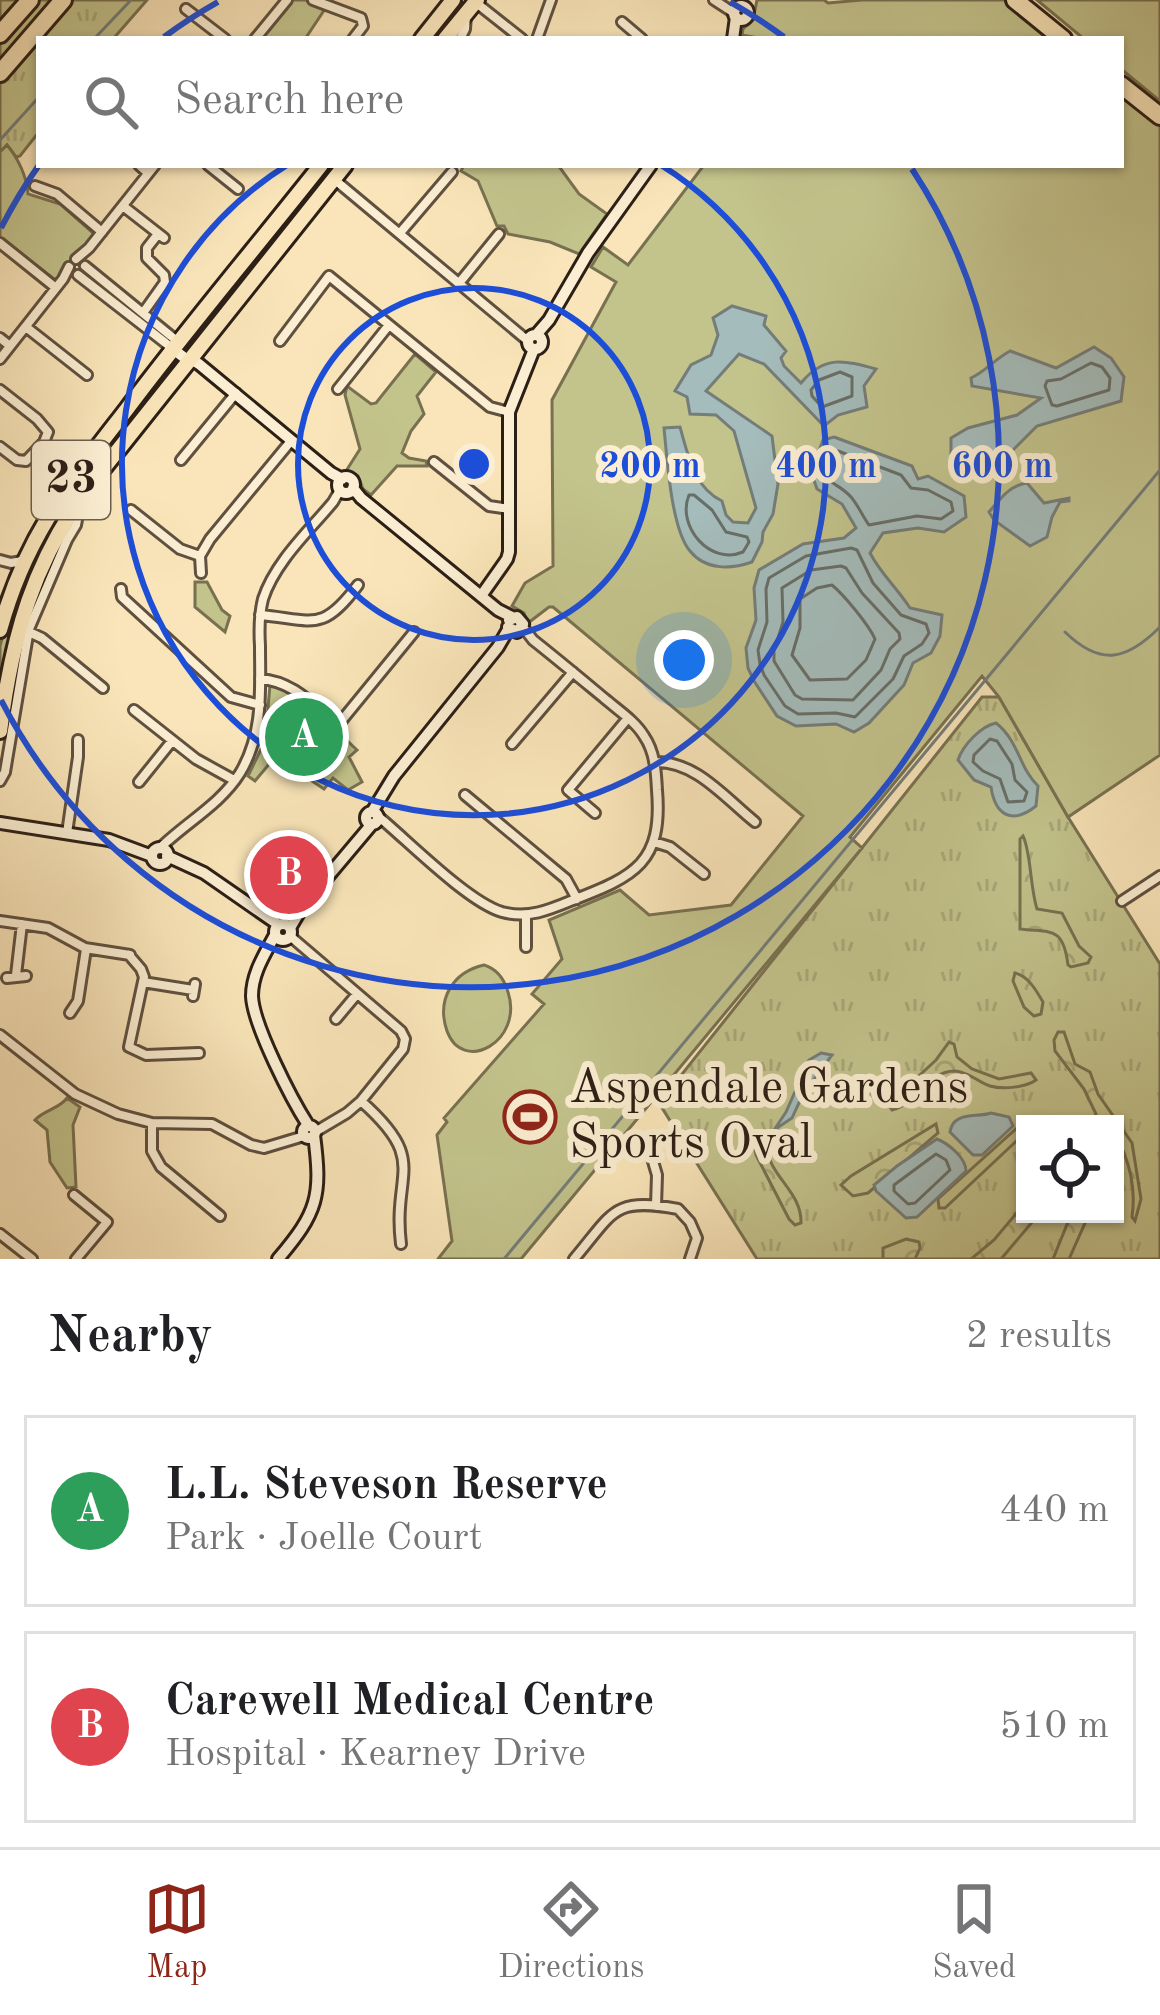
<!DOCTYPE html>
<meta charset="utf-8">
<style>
body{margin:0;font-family:"Old Standard TT",serif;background:#f2f2f2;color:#202124}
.controls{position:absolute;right:36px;bottom:36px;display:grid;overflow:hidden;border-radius:0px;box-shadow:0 3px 9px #0004}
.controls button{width:108px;height:108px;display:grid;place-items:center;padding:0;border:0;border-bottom:3px solid #e0e0e0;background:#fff;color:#202124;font:60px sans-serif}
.you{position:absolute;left:684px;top:660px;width:42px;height:42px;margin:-30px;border:9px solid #fff;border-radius:50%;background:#1a73e8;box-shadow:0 0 0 18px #1a73e833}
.badge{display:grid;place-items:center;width:78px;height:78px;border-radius:50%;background:#8f2418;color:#fff;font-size:39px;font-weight:700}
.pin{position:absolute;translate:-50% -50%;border:6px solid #fff;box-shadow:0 3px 12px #0006}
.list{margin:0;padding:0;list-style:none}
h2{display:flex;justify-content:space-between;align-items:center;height:156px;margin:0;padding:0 48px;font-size:51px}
h2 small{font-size:39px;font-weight:400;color:#757577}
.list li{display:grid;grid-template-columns:78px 1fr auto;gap:36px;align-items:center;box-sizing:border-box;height:192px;margin:0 24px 24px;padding:0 24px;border:3px solid #e0e0e0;border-radius:0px}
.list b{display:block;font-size:45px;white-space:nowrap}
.list p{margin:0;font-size:39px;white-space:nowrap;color:#757577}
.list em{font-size:39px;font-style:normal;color:#757577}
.icon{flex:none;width:66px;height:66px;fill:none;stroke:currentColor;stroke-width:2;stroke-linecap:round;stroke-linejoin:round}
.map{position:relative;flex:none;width:1160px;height:1259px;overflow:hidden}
.search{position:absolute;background:#fff;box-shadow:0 3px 9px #0004;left:36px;right:36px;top:36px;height:132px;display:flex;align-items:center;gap:30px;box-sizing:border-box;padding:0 42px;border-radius:0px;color:#757577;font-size:45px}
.sheet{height:588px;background:#fff}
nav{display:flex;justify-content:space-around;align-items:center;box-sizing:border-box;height:168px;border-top:3px solid #e0e0e0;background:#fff;font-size:33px;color:#757577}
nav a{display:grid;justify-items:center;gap:6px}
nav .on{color:#8f2418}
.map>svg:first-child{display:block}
.grass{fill:url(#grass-tufts);stroke:#787151;stroke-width:3;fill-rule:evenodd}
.forest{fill:url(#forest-crowns);stroke:#787151;stroke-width:3}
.green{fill:#c3c38c;stroke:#787151;stroke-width:3}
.water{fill:#a4bcbb;stroke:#747d79;stroke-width:3}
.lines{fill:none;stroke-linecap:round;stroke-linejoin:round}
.shore{stroke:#686e68;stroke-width:3}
.stream{stroke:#747d79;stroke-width:3}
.street-casing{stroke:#5f503f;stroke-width:14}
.secondary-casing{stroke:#2c1f16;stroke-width:16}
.primary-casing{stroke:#2c1f16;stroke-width:20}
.highway-casing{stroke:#2c1f16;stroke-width:22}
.street{stroke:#fbeed2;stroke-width:8}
.secondary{stroke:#fbeed2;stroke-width:10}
.primary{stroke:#f9e5b9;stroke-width:14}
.highway{stroke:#f9e5b9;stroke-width:16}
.ring{fill:none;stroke:#1d4ed8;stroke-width:6}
.labels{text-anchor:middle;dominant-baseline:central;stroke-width:12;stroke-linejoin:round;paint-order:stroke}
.shield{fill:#fbeed2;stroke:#6a5d4e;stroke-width:3}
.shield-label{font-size:45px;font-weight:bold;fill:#2c1f16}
.poi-label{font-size:48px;fill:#2c1f16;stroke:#fbeed2;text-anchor:start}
.centre{fill:#1d4ed8;stroke:#fbeed2;stroke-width:6}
.ring-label{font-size:36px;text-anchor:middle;font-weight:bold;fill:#1d4ed8;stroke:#fbeed2;stroke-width:12;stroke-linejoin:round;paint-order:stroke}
</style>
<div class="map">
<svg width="1160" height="1259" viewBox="0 0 1160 1259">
<defs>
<pattern id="grass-tufts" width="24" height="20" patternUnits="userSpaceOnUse" patternTransform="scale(3)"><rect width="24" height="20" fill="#c3c38c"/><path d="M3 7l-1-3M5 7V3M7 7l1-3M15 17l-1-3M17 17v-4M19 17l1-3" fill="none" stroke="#a8a778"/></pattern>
<pattern id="forest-crowns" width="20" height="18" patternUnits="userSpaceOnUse" patternTransform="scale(3)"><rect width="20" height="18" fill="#c3c38c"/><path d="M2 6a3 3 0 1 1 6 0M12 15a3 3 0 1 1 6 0" fill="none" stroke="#a8a778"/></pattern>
</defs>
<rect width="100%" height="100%" fill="#f9e5b9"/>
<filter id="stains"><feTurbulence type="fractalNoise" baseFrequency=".00167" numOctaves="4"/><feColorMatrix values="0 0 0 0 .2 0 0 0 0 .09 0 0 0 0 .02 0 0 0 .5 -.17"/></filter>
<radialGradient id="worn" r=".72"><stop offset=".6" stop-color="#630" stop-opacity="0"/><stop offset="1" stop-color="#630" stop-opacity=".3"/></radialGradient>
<!-- grass -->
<path class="grass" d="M0,0H147L113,39H39V132L20,156L16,157L7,145L0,152Z
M325,165H340L238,291C221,308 208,332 189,345L191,334Z
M178,359L180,360V366L53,536L0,707V646L10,608L48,521L123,419Z
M982,697H999L1068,817L1160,964V1259H757L659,1103ZM1025,1124H1115V1214H1025Z"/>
<!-- forest -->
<path class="forest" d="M1023,836C1031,852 1030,887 1037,909L1062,913L1079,946L1091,957L1088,963L1071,967L1068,965C1063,925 1050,933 1020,929V839Z
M1015,973C1028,976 1036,990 1043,1002L1041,1014L1034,1016L1024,1007L1013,981Z
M1058,1032H1064L1075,1064L1090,1072L1098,1094L1132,1143L1141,1199L1135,1221L1132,1217C1135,1196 1132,1173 1124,1153C1119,1141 1115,1138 1115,1124H1091L1096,1114L1084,1089L1055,1051L1054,1040Z
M949,1042L954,1044L957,1057L972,1069L999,1079L1031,1073L1036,1080C1026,1087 1004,1090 990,1086C977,1082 970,1072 955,1071C927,1071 917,1104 892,1110L889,1105L894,1099L936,1060Z
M1029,1117L1033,1118V1123L1025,1124V1133L945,1208H939L938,1199Z
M936,1124L938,1133L868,1193L853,1196L841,1185L851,1176Z
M767,1146C768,1176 802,1191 801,1223L795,1225L789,1219L756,1155L755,1149Z
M1025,1203V1214H1039L1001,1259H971L994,1240Z
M1077,1215L1084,1217L1085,1223L1069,1259H1053L1068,1222Z
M906,1239L919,1242L920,1248L915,1259H883V1248Z"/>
<!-- green -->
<path class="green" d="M292,0H305L325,9L305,39H261Z
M757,0H824L828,3L862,0H1007L1055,39H764L742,35L743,29L753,20Z
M1037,0H1160V101L1121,69V39H1084Z
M1121,93L1160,125V755L1068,817L999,697L982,676L850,837L862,848L521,1259H438L452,1241L437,1135L447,1122L444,1118L544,1004L532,994L562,959L549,920L620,890L649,915L731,905L803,816L553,607H549L528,623L524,613L512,606L525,583L553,566L552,400L616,282L591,267L603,247L628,265L704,165H1121Z
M7,145C18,158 27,177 28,194L60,204L94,234L59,279H54L0,237V152Z
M464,165H558L579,194L607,214L579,254L550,242L508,234L504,226H497L478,181L461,171Z
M415,354L436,372L417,396L424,414L411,431L402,453L409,458L426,461L427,466H397L371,495L363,489L358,476L346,471L360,449L345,395L347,386L371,404L376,403Z
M195,582H207L222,610L230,616L225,632L195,607Z
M270,685C300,687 335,730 357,750L349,757L362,782L348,790L333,778L324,789L312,781L323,768L310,755L298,757L284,775L270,763L255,781L248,776L265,741Z
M484,965C497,969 504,978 508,992C524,1041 463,1075 447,1031C436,999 453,972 484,965Z
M67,1098L80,1107L73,1125L76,1187L67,1188L50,1162L47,1130L35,1120C44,1110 59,1109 67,1098Z"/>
<!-- water -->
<path class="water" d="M732,306L766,316L764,325L786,351L781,358L784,366L801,383C824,355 844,360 876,369L864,386L867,407L838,415L824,426L764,364L739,354L706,391L772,436L778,484L773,514L763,532L762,542L752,562C732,569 706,571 690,551C671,529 667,457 664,428L680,427C688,455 694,488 722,501L726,515L733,522L748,523L756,508L734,431L716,415L690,414L687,397L675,391L691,365L711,355L718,335L713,318Z
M1094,347L1111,358L1124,377L1121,401L1037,426L993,470L975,472L951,454V438L968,428L1017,415L1041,398L972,386L971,378C986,371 995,359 1010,351L1056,368Z
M834,437L912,466L918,479L928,476L964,496L966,517L944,532L918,528L883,533L870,553C881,574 897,588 910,608L942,615L940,636L931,653L913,663L904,685L869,723L854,732L836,724L796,726L777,716L754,681L748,668L746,648L756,620L754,588L759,570L803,544L844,538L856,528L842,504L817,489L811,472L823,440Z
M1027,483L1044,503L1069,498V501L1060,502L1052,517L1047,537L1030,546L994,520L989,512C1000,499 1010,485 1027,483Z
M996,723C1019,741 1019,768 1038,786L1036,806C1011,826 995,814 991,787L974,780L958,760C963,745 981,726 996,723Z
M821,1053L832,1055L803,1094L792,1118L774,1130L786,1112L809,1060Z
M991,1113L1009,1117L1013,1126L982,1155H973L950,1132C953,1111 976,1118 991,1113Z
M937,1139C949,1144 966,1158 966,1171L917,1217L906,1218L876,1191L874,1185L897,1166Z"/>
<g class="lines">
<!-- shore -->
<path class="shore" d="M1091,363L1102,367L1110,378L1109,390L1057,406L1052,405L1045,386L1047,381L1061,379Z
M840,372L852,377V396L822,407L812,396L811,390L819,380Z
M838,451L901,475L911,488L928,490L951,502L953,511L941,519L917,516L869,525C863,517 858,505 851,497C834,478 819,487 830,455Z
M689,495H694L712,510L726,532L747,537L749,542L743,552C710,566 676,526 689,495Z
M851,548L857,550L873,583L901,615L926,624L929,633L922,644L904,656L893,679L855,717L836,713L798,714L785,706L764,675L760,664L758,650L767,622L766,589L769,578L806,556Z
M841,566L846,568L862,593L899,633L900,639L890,649L881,670L853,700L802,699L795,695L774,661V651L783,622L782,588L811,570Z
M832,585C844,595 869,625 875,639L866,660L847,679L810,680L792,655L800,628V599L817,588Z
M990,739L997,741L1012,764L1015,780L1027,792L1024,801L1008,802L1000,779L983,771L973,762L974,755Z
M936,1154L946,1160L950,1170L915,1203L908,1204L894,1191V1185Z"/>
<!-- stream -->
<path class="stream" d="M94,39L131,0
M0,140L39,97
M1065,632C1101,667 1127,660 1160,627
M504,1259L1160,470"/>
<!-- street casing -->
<g class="street-casing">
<path id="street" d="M313,0L361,18L363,26L353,39
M714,0L734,13
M474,1L522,39
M186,9L225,39
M622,22L642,39
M255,39L287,0
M460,39L465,29L466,15
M537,39L551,0
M139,165L148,173
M208,165L238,189
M335,180L528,341
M35,186L57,194L102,232
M123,206L164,238
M400,233L452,172
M0,243L56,288
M76,259L89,248L155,165
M85,266L177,341
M78,275L172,348
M460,282L499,234
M143,313L165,282L164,275L147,258V248L158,234
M26,327L87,375
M0,338L10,346
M280,341L329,276L490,407L509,412
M0,359L63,279L69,267
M338,389L389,325
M0,390L37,419L48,432L44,442L26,461L17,460L0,447
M181,460L236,393
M434,462L489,506L510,509
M131,510L180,549L200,556
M0,560L11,563L22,561
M201,573L200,556L210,539L291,441
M121,589L122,597L231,697L260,705
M260,615C314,620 322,633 358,585
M29,632L42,638L103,688
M260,679C293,681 313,705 338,725L414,632
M134,710L196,759L234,780
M512,744L573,672
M654,762C695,760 725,798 755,822
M0,781L5,772L29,629L67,540L76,525L79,509
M139,782L172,741
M465,795L566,879L577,899
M595,813L568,790L628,718
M379,817C408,841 468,902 502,912C528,919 549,910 573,900C635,876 663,863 657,790C656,771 655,752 644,736C635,721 618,710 604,698C581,679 557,659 533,640L523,627
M67,833L78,757V740
M654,842L670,847L704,874
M159,849C185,823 220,805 240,773C264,733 260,690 260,646C259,630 259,615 263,599C275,562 309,531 333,502L340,490
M1122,901L1160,876
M526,915V947
M0,921L48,928L85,948L130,955
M290,936L401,1031L405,1039L403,1049L361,1101L347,1113L315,1132
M129,955L141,969L144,977L129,1047L146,1055L199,1053
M16,975L22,924
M7,978L26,976
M143,982L193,990
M193,996L195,984
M70,1013L78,1001L86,949
M336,1019L357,994
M0,1035L75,1094L118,1114L152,1123L212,1124L251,1145L264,1148L304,1136
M361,1101C430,1162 392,1171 401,1244
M152,1123V1151L161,1167L220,1216
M652,1158L657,1175L656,1206
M74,1195L107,1222L76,1259
M0,1234L32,1259
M574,1259C614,1212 612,1197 678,1209L690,1222L697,1238L690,1259"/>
</g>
<!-- secondary casing -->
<g class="secondary-casing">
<path id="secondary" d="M734 13a7 7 0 1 1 14 0a7 7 0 1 1-14 0Z
M733,39L736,17
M528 342a7 7 0 1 1 14 0a7 7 0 1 1-14 0Z
M536,335L549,320L588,253L651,165
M173,349L190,362L194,361L199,364L331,473L342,479
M338 485a8 8 0 1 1 16 0a8 8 0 1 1-16 0Z
M353,488L361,498L498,610L512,617
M481,596L507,559L509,552V412L534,349
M508,627L517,632L523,624L517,617L509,620
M366 818a6 6 0 1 1 12 0a6 6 0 1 1-12 0Z
M372,812L394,776L498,647L509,628
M0,823L109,840L152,856
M152 856a8 8 0 1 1 16 0a8 8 0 1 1-16 0Z
M167,856L204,873L279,925
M275 932a8 8 0 1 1 16 0a8 8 0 1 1-16 0Z
M290,928L303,906L372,824
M275,935C265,954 252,973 252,996C253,1025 292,1100 308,1125
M303 1132a6 6 0 1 1 12 0a6 6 0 1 1-12 0Z
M278,1259C318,1212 322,1196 314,1135"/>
</g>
<!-- primary casing -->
<g class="primary-casing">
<path id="primary" d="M422,39L453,0
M445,39L477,0
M0,630C26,535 69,484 127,409C189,326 257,246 321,165
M0,731C12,637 33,561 91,484L345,165"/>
</g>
<!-- highway casing -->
<g class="highway-casing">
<path id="highway" d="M1015,0L1063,39
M0,34L30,0
M0,73L63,0
M1121,85L1160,116"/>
</g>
<!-- street -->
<use href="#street" class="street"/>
<!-- secondary -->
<use href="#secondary" class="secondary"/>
<!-- primary -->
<use href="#primary" class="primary"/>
<!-- highway -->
<use href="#highway" class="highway"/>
</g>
<!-- distance rings -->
<g class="ring">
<circle cx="474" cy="464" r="176"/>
<path d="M661 165A352 352 0 1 1 287 165"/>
<path d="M1 228A528 528 0 0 1 39 165M164 37A528 528 0 0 1 218 2M730 2A528 528 0 0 1 784 37M912 169A528 528 0 1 1 1 700"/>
</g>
<!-- icons -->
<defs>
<g id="stadium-ring" transform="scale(2.7)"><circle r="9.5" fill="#fbeed2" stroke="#8f2418" stroke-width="1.5"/><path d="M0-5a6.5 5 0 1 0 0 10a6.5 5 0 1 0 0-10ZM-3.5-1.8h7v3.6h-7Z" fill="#8f2418"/></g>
</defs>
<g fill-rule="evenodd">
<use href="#stadium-ring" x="530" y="1117"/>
</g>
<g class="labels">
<!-- shield labels -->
<rect class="shield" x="32" y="441" width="78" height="78" rx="9"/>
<g class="shield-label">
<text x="71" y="480">23</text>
</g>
<!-- poi labels -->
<g class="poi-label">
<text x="569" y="1089">Aspendale Gardens<tspan x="569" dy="55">Sports Oval</tspan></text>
</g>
</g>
<circle cx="474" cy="464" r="18" class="centre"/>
<g class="ring-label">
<text x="650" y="477">200 m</text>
<text x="826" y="477">400 m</text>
<text x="1002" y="477">600 m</text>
</g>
<rect width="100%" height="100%" filter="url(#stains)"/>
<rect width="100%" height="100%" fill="url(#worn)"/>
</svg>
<div class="controls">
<button><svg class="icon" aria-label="locate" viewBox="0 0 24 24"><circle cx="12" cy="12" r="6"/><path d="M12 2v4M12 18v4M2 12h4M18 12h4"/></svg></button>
</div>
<div class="you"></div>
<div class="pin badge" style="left:304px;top:737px;background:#2e9e5b">A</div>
<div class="pin badge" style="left:289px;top:875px;background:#e0444e">B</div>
<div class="search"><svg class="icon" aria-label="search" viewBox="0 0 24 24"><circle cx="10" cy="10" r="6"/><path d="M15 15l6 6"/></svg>Search here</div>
</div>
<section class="sheet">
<h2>Nearby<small>2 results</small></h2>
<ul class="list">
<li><span class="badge" style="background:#2e9e5b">A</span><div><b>L.L. Steveson Reserve</b><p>Park · Joelle Court</p></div><em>440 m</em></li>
<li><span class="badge" style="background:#e0444e">B</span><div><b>Carewell Medical Centre</b><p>Hospital · Kearney Drive</p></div><em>510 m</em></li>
</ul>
</section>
<nav>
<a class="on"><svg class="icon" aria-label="map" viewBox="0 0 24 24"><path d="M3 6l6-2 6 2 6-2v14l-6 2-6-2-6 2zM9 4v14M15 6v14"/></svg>Map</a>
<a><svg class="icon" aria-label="directions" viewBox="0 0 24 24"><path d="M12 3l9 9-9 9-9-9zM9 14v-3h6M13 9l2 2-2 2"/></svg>Directions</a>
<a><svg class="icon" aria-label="saved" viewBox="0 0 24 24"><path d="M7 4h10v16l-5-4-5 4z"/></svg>Saved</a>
</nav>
